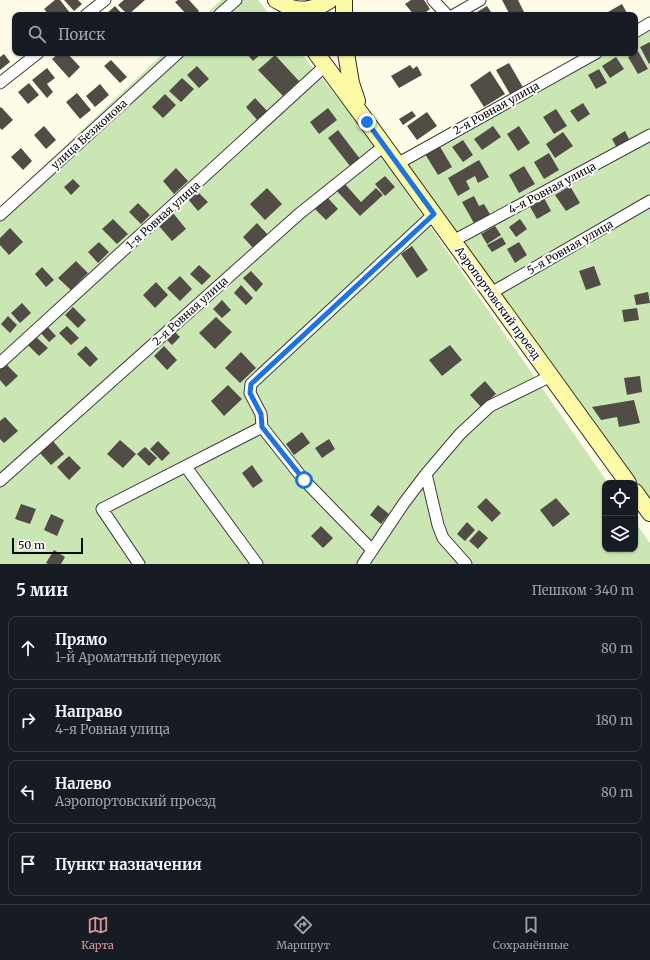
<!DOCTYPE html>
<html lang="ru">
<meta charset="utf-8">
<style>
body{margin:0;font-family:Merriweather,serif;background:#242831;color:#f1f3f6}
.controls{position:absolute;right:12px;bottom:12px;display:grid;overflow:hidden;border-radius:8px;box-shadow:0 1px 3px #0004}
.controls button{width:36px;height:36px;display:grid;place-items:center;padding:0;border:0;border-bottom:1px solid #363941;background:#171b24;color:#f1f3f6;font:20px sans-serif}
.scale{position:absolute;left:12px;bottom:10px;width:71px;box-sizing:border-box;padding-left:4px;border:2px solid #0a0a0a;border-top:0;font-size:11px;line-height:14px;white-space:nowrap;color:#0a0a0a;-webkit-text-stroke:3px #fff;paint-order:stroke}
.stop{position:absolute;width:12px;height:12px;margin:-9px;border:3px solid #1a73e8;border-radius:50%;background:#fff}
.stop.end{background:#1a73e8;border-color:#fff;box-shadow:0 1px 4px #0008}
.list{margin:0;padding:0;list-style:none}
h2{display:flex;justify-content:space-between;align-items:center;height:52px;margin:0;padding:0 16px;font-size:17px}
h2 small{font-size:13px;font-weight:400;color:#9ea1a6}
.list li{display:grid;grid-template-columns:26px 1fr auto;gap:12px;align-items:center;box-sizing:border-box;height:64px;margin:0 8px 8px;padding:0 8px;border:1px solid #363941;border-radius:8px}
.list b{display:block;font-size:15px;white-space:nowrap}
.list p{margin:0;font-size:13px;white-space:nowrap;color:#9ea1a6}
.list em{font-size:13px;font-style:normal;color:#9ea1a6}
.icon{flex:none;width:22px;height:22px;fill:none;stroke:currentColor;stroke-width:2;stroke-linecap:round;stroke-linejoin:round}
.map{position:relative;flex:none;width:650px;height:564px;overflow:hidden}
.search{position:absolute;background:#171b24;box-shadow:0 1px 3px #0004;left:12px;right:12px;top:12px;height:44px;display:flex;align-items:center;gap:10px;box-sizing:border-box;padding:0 14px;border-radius:8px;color:#9ea1a6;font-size:15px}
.sheet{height:340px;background:#171b24}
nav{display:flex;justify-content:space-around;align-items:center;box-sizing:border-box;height:56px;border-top:1px solid #363941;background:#171b24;font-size:11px;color:#9ea1a6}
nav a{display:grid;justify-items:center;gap:2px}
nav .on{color:#d69999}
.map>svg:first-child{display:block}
.green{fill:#cae6b3}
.building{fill:#524c47}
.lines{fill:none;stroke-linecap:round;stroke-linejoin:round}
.minor-casing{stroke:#3d3d3d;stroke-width:13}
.secondary-casing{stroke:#2c2c2c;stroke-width:18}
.minor{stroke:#fff;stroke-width:11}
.secondary{stroke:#fcfaa4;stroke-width:16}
.route{stroke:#1a73e8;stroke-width:5}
.labels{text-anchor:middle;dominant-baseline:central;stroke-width:4;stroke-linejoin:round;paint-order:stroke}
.street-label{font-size:11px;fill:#0a0a0a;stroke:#fff}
</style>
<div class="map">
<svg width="650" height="564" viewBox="0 0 650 564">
<rect width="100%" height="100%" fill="#fefce7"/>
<!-- green -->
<path class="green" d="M221,0H258L270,15H205Z
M650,22V504L401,163L595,53H635V30Z
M164,53H301L359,124L608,483H605V549H635V522L650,543V564H0V207Z"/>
<!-- building -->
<path class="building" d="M55,0H60L70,13L68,15H49L44,9Z
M64,0H78L82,4L74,11Z
M124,0H145L128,15L118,5Z
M178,0H189L199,11L195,15H187L175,2Z
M411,0H424L430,9L422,15H414L405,4Z
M502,0H518L524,12L518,15H510Z
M622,4L628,15H610L608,12Z
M115,6L123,15H105Z
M487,6L493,15H472Z
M650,42V63L649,64L640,47Z
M638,51L648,69L638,74L628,57Z
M59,53H67L80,67L69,78L52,59Z
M246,53H262L253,61Z
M4,54L10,62L0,70V57Z
M275,55L299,81L283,96L258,70Z
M616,57L624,69L610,78L602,66Z
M111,60L127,77L120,83L104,66Z
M509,63L524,89L511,96L496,70Z
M410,65L413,69L417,66L422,75L399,88L391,76Z
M197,66L209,79L199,88L187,75Z
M47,68L55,78L47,84L53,92L47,98L32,80Z
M599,69L607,83L596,89L588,75Z
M490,71L505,94L484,107L470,85Z
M182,78L194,89L181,102L169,91Z
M29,83L39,95L28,104L18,92Z
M100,84L109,95L95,107L86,96Z
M77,93L91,110L80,119L66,102Z
M165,94L176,105L163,118L152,107Z
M255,98L268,112L258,121L246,107Z
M583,103L590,114L578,122L570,111Z
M1,107L13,120L2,130L0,128V108Z
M328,108L337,120L319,134L310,122Z
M556,109L567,126L554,134L543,117Z
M412,111L416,116L403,125L399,119Z
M427,112L437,126L417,140L407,126Z
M44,126L56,140L46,149L34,135Z
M493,126L501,137L482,150L474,139Z
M519,126L530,143L518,151L507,134Z
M338,130L360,159L350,166L328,138Z
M625,131L630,141L617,148L612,139Z
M563,132L573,146L555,158L546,144Z
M463,140L473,155L463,162L452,147Z
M439,145L452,167L438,175L425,154Z
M21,148L32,161L23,170L11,157Z
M549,153L559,170L544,179L534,162Z
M479,160L489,177L478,183L475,176L466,181L470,189L458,196L448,178Z
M524,166L535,184L519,193L509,175Z
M176,168L188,181L174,194L163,181Z
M385,176L395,187L385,196L375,184Z
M73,179L80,186L71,195L64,187Z
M344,183L361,202L376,188L383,195L360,216L336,190Z
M570,186L580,203L566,211L555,195Z
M267,188L282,204L265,220L250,204Z
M196,190L208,202L198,211L187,198Z
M474,196L479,206L484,204L491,216L475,225L462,202Z
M543,196L551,211L537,219L529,205Z
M327,197L338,209L326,220L315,209Z
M138,203L150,215L141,224L129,212Z
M173,213L186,229L172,241L159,226Z
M113,219L128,234L117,244L102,229Z
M520,219L527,229L516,237L509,227Z
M257,223L268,235L254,249L243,237Z
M495,226L501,235L487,244L481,234Z
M10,228L23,242L9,255L0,245V238Z
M502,237L506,244L492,252L487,245Z
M99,242L109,252L98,263L88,252Z
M519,242L527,255L515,263L507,249Z
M412,246L428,270L417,278L401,254Z
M76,261L88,273L71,290L58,278Z
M199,265L211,276L202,285L190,274Z
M594,266L601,285L586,290L579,271Z
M42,267L54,280L46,287L35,274Z
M251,271L263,284L256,292L243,278Z
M180,276L192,289L180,301L167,288Z
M156,282L168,295L155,308L143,295Z
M241,285L253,298L246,305L234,293Z
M648,292L650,303L636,305L634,295Z
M222,300L231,310L222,318L213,309Z
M22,303L31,313L20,323L11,313Z
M73,307L86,320L78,328L65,315Z
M637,308L639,320L624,322L622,310Z
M8,316L17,325L10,333L1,324Z
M216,317L232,332L215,349L199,333Z
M44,323L56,336L49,342L38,330Z
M67,326L79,338L71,345L59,333Z
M175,332L180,337L172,345L167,340Z
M35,336L48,348L39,356L27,344Z
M450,345L462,360L442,376L429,360Z
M86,346L98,359L90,367L77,354Z
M164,346L177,360L167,370L154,356Z
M241,352L256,368L240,383L225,368Z
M5,363L18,376L6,387L0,380V367Z
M640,376L642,392L627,395L624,378Z
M485,381L496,394L481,407L470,395Z
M228,385L242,399L224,416L211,401Z
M634,400L640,423L619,427L617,417L601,420L592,407Z
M5,417L18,431L4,443L0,439V421Z
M302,432L310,443L294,455L286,444Z
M329,439L335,449L322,458L315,448Z
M52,440L64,454L51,465L39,452Z
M120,440L136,454L123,468L107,454Z
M158,441L170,453L162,461L150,449Z
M145,447L157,458L149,466L137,454Z
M69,456L81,468L69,480L57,467Z
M252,465L263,481L253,488L242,473Z
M486,498L501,513L492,522L477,507Z
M556,498L570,514L553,527L540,510Z
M21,504L36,509L30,524L15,519Z
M378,505L389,514L381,524L370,515Z
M51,514L64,520L57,536L44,530Z
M467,522L475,530L465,541L457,534Z
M321,526L333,538L323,548L311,536Z
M479,530L488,538L478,549L469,541Z
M54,550L65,557L61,564H48L46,563Z"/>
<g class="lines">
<!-- minor casing -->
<g class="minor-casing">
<path id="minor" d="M433,0L447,15
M86,15L105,0
M219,15L236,0
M454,15L480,0
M635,32L650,23
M0,83L38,53
M397,164L596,53
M0,215L178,53
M453,241L650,135
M491,293L650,201
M0,363L325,66
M186,467L257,564
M426,474L438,525L443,538L466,564
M0,481L299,214L384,146
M372,550L304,480L262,427L261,414L250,393L251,384L434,214
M139,564L102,509L262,427
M363,564L404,503L426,474L460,434L490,406L551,376"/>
</g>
<!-- secondary casing -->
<g class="secondary-casing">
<path id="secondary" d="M276,0C281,2 286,6 291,8C304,12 319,8 330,0
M344,15V0
M316,53L367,122L628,483
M346,53L351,83L357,101
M635,492L650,513"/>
</g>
<!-- minor -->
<use href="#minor" class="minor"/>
<!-- secondary -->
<use href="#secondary" class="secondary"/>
</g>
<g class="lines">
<!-- route -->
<path class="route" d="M304,480L262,427L261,414L250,393L251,384L434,214L367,122"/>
</g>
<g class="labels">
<!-- street labels -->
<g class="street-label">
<text transform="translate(496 108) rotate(-29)">2-я Ровная улица</text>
<text transform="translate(89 134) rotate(-42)">улица Безжонова</text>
<text transform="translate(552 188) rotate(-28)">4-я Ровная улица</text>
<text transform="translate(163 215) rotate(-42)">1-я Ровная улица</text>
<text transform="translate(570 247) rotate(-30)">5-я Ровная улица</text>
<text transform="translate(498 303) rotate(54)">Аэропортовский проезд</text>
<text transform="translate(190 311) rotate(-42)">2-я Ровная улица</text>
</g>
</g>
</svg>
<div class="controls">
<button><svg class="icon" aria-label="locate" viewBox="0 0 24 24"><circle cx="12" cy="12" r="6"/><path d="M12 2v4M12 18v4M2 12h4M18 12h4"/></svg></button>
<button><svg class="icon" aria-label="layers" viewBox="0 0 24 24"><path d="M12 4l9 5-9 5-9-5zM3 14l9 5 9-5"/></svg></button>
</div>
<div class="scale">50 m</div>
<div class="stop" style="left:304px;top:480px"></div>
<div class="stop end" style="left:367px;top:122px"></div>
<div class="search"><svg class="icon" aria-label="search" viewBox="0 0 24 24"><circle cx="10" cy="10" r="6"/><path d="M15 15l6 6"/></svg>Поиск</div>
</div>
<section class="sheet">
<h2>5 мин<small>Пешком · 340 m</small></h2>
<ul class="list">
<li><svg class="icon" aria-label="ahead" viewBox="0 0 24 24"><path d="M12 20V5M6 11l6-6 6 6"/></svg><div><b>Прямо</b><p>1-й Ароматный переулок</p></div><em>80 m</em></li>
<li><svg class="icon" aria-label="right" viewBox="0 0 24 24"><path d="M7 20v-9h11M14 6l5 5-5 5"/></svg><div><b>Направо</b><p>4-я Ровная улица</p></div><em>180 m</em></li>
<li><svg class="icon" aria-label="left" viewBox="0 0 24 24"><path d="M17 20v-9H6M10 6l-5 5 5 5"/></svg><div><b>Налево</b><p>Аэропортовский проезд</p></div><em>80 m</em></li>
<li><svg class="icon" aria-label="arrive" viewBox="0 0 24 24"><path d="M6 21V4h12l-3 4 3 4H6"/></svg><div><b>Пункт назначения</b></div></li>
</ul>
</section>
<nav>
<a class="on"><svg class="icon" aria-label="map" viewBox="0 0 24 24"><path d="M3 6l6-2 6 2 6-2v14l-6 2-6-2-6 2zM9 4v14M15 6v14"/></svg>Карта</a>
<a><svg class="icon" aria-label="directions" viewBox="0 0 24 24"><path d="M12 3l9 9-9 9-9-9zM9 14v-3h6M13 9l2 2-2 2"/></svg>Маршрут</a>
<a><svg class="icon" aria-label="saved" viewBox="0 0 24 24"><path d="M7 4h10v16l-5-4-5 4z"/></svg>Сохранённые</a>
</nav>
